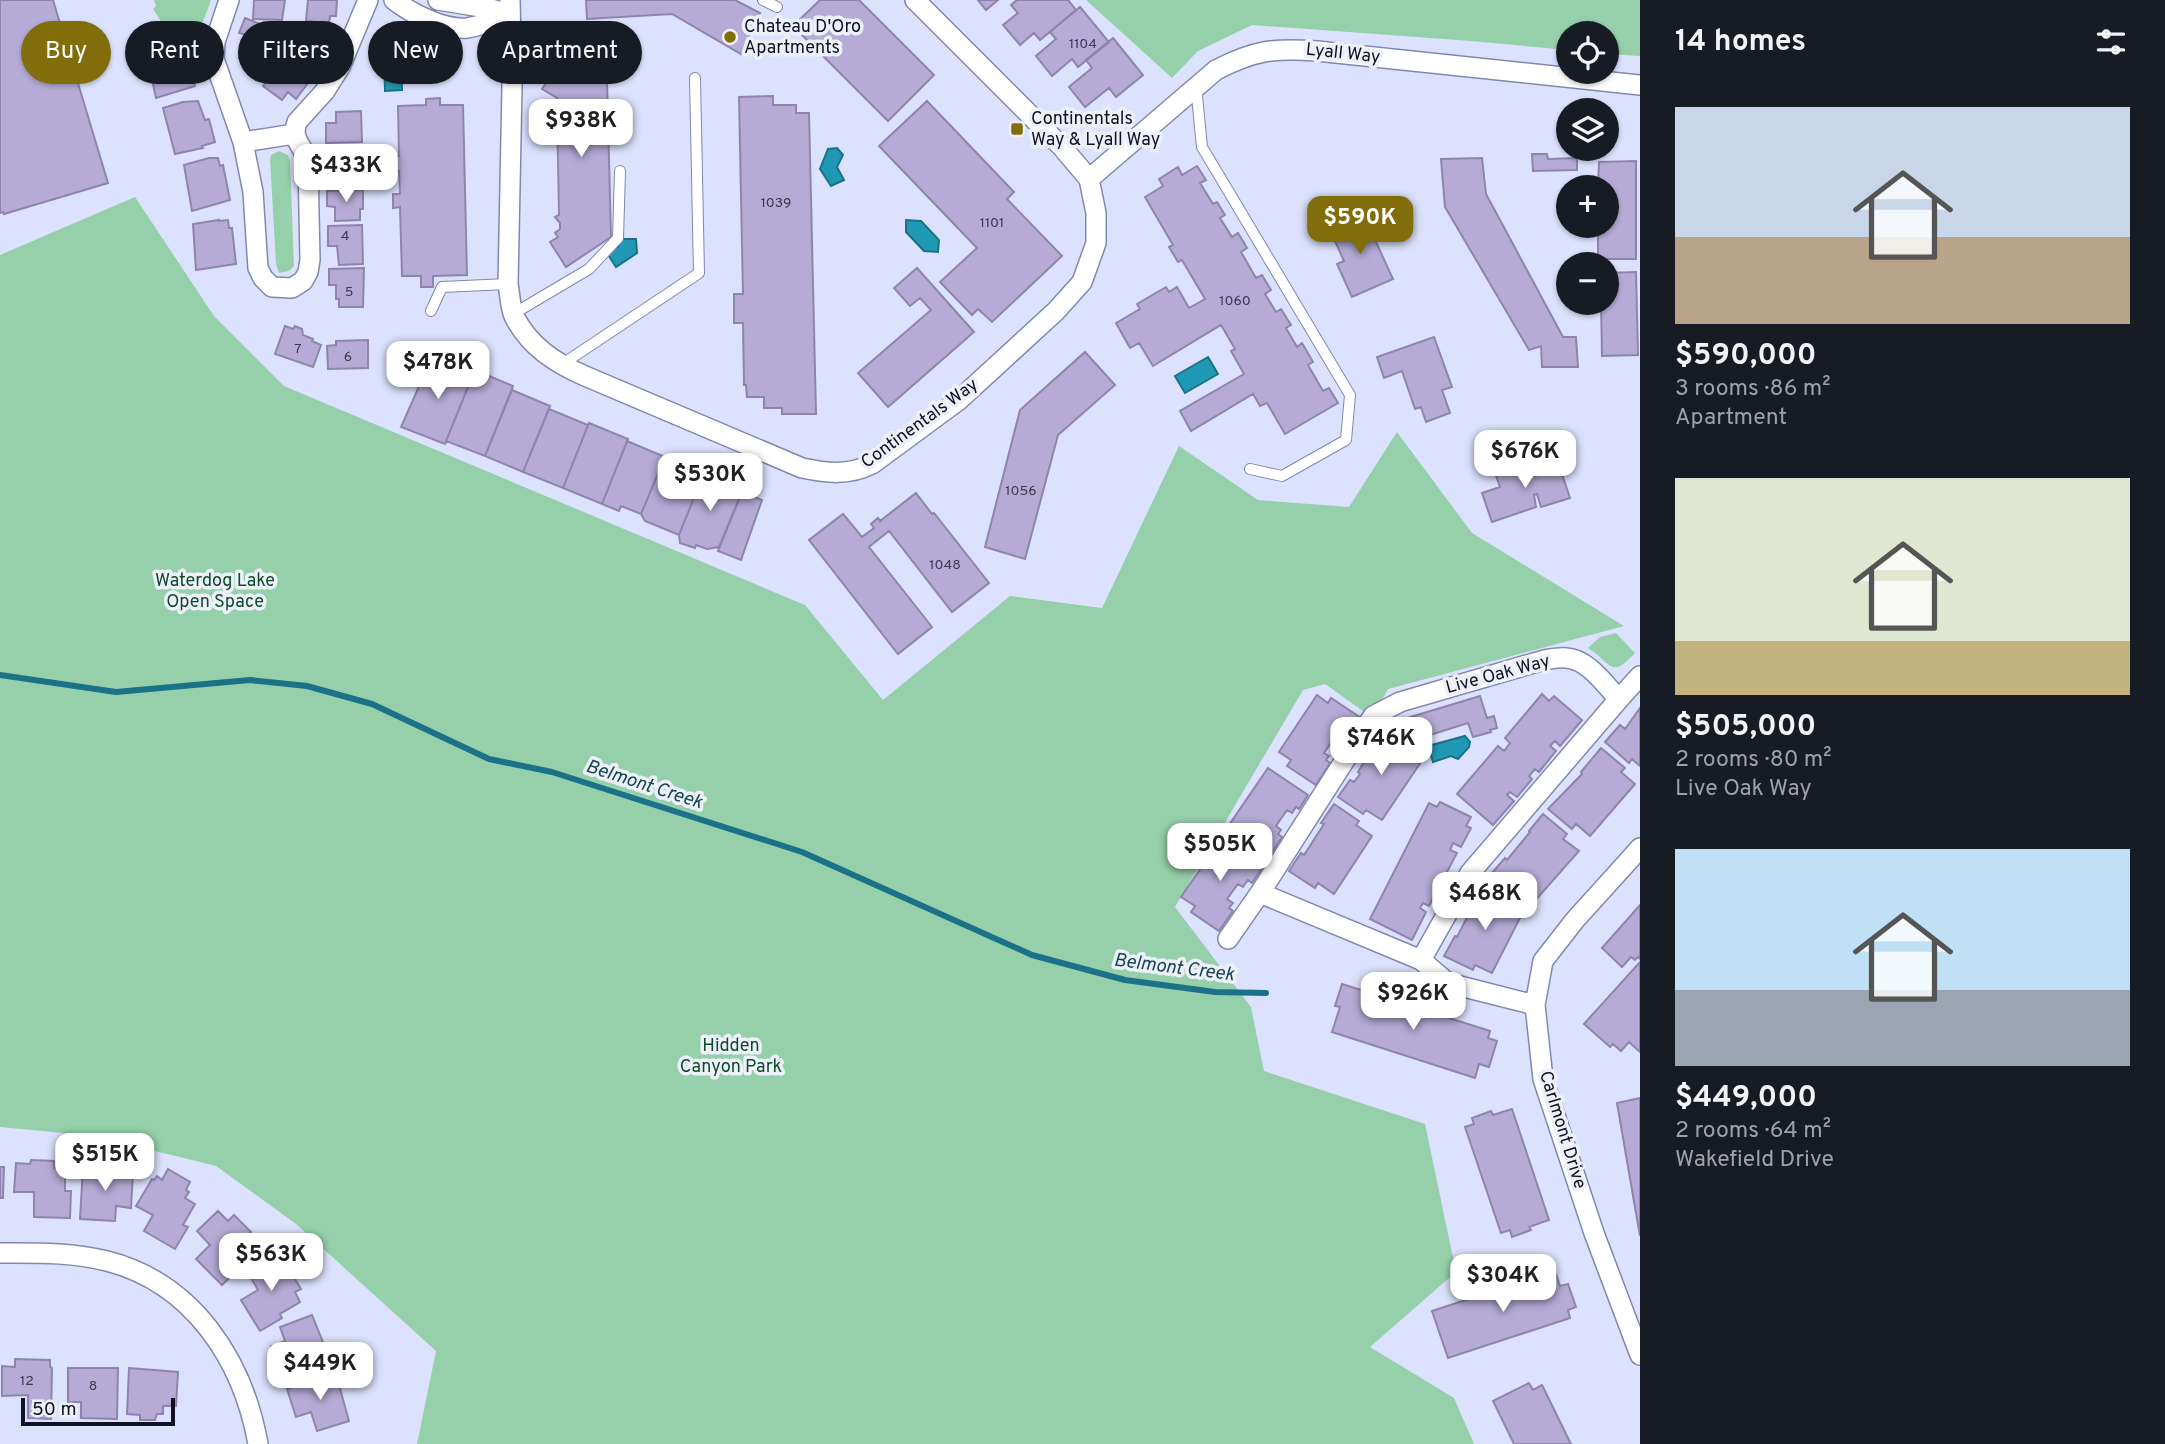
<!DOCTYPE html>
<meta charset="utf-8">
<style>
body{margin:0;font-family:Overpass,sans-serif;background:#20242c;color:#f1f3f6;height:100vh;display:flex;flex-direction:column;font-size:26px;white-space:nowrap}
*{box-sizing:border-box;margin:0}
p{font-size:23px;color:#9ea1a6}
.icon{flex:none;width:38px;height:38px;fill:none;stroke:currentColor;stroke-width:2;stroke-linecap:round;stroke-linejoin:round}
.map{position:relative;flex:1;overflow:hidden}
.sheet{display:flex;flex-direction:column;background:#171b24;width:525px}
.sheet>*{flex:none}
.top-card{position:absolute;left:21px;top:21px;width:665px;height:63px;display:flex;gap:14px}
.fabs{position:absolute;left:1556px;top:21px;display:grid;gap:14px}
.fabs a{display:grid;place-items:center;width:63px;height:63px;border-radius:50%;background:#171b24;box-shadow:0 2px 5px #0004;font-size:35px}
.scale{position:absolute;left:21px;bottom:18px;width:154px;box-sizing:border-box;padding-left:7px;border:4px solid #101221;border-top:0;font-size:19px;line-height:24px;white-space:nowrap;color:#101221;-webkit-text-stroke:5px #eef0f9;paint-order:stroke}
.price{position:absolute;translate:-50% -60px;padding:0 16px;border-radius:14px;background:#fff;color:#222;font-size:23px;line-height:46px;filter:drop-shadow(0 2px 4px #0008)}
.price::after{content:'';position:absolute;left:50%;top:42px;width:21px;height:16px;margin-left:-10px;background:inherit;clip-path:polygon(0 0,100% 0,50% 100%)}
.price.active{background:#816d09;color:#fff}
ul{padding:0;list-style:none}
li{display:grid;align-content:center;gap:14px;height:371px;padding:0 35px}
li span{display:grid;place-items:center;height:217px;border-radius:0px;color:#555}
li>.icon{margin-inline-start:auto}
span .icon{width:126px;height:126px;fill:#fffc;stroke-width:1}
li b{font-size:30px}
h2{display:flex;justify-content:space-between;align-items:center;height:84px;padding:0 35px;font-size:30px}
.pill{padding:0 24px;border-radius:32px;background:#171b24;box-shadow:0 2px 5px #0004;font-size:24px;line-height:63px}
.pill.active{background:#816d09;color:#fff}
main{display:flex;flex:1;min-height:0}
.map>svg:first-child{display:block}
.green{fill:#96d0ab}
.water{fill:#209ab4;stroke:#1b7188;stroke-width:2}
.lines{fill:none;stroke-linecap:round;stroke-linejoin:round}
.stream{stroke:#1b7188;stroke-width:6}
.building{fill:#b5abd6;stroke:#8e84ad;stroke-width:2}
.service-casing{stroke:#8088b0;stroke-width:12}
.minor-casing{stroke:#8088b0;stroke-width:22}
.service{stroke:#fff;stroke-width:10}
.minor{stroke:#fff;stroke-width:19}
.poi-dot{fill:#816d09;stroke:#eef0f9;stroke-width:2.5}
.labels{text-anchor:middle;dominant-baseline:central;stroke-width:7;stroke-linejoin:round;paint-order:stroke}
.number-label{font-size:14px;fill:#39384e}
.poi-label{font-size:18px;fill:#101221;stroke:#eef0f9;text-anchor:start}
.street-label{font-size:18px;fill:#101221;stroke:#eef0f9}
.park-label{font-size:18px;fill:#0d4c2c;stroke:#eef0f9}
.water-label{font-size:19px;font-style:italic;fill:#164652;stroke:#eef0f9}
</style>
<main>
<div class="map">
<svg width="1640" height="1444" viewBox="0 0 1640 1444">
<rect width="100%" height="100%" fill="#dce2fd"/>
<path class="green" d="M154 0H211L196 41 184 42 175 26H164L153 9 156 6Z
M1086 0H1640V56L1607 54 1606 33H1568V50L1471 41 1252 25 1198 51 1172 78Z
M279 151 288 155 290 161 294 266 289 271 279 273 276 264 270 159 271 155Z
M135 197 214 316 284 386 805 605 883 700 1010 596 1102 608 1179 446 1258 500 1349 507 1397 432 1472 533 1624 626 1388 689 1383 698 1363 711 1325 684 1303 690 1175 907 1251 1007 1264 1071 1425 1124 1456 1272 1370 1347 1454 1398 1474 1444H417L436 1351 296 1224 216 1166 94 1136 0 1127V255Z
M1616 633 1635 653C1610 680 1612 663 1588 648L1600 637Z"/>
<path class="water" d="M384 55H401L402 90 385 91Z
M837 148 843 155 837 167 844 180 831 186 820 169 828 149Z
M906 220 921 221 939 240 938 252 924 251 906 232Z
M619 239H636L637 253 616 267 607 253 619 246Z
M1208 357 1218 374 1185 393 1175 376Z
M1465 736 1470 742 1469 747 1458 759 1451 756 1433 762 1428 746Z"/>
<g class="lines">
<path class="stream" d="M0 675 116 692 250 680 307 686 372 704 489 759 552 772 802 852 1032 955 1125 980 1215 992 1266 993"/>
</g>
<path class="building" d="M0 0H53L108 183 4 214 3 212 0 213Z
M254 0H285L282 20 253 19Z
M308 0H337L336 16H330L329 23 306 21Z
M586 0H735L760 13 741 54 672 14 587 19Z
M820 0H859L934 75 888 121 793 26Z
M978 0H998L986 10Z
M1017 0H1068L1076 10 1040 40 1034 33 1020 45 1003 25 1018 13 1011 5Z
M1080 7 1109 42 1078 67 1072 59 1052 76 1036 56 1056 39 1050 32Z
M245 18 278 31 261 67 239 58 247 35 239 33Z
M301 24 333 38 327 53 320 50 314 63 310 61 307 69 287 60Z
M1113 38 1143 75 1116 97 1109 88 1085 107 1069 87 1092 68 1086 60Z
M172 44V46L181 44 183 52 187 51 195 86 156 98 146 52Z
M565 54 607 81 611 237 566 267 550 242 558 237 555 233 560 229V223L555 217 559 215 557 108 554 106 557 98 542 89Z
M281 62 308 83 296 99 288 92 282 100 263 86Z
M773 96V105H796V113H809L816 414H782V408H764V397H747L746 385H744L743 323H734V294H743L739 97Z
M440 98V105H463L467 275 433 276V287H421V276H402L400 207 393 208V194H400L399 171H392V156H399L398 106 426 105V99Z
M198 101 205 120 209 119 215 142 202 146 203 148 198 149 175 154 163 108 183 102Z
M927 101 1014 192 1007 199 1062 256 992 322 978 309 972 315 940 282 977 248 879 146Z
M361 111 362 142 326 143V123H336V112Z
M361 145 362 186 338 187 337 178H333V166L327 167V156H331V146Z
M1532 154H1547L1548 159 1577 158V170L1533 171Z
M209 158H218L220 166 223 165 230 200 192 211 184 165Z
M1482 158 1486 194 1563 337H1576L1578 367H1542L1541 346 1529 350 1445 207 1441 159Z
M1636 161V259H1598V226H1606V187H1598L1599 162Z
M1197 166 1206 180 1200 183 1213 204 1217 202 1225 215 1220 218 1232 237 1238 233 1247 248 1241 252 1256 278 1262 275 1271 290 1265 294 1276 312 1281 309 1291 325 1286 328 1297 347 1302 343 1313 362 1308 365 1323 391 1329 388 1338 403 1285 434 1267 403 1260 406 1253 394 1191 431 1180 411 1244 374 1231 351 1235 349 1221 325 1153 366 1139 343 1130 348 1116 323 1140 309 1137 304 1166 287 1169 292 1177 287 1189 308 1205 299 1182 260 1178 262 1169 247 1173 245 1145 197 1163 186 1159 179 1178 167 1182 175Z
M363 190V209H360V220L335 221V207L327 206V191Z
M1356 215 1359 221 1365 218 1393 279 1352 297 1337 264 1344 261 1329 228Z
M219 220V221L228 220 229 228H232L236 264 196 270 193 224Z
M362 225 363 264 339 265 337 246H328V226Z
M364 268 363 307H339V299H336V285H329V269Z
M917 268 974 332 888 407 858 373 931 310 920 298 910 306 894 288Z
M1636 272 1638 355 1602 356 1601 303H1606V273Z
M285 326 293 329 295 326 302 329 303 335 313 339 312 341 321 345 313 367 275 354Z
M1434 337 1452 387 1442 390 1450 413 1426 422 1421 407 1415 409 1402 371 1384 378 1377 357Z
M368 340V368L328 369 327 346 336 345V341Z
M1085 352 1115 385 1058 435 1025 559 985 547 1020 410Z
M432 357 473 374 445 444 401 427Z
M475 370 513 386 485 456 446 441Z
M512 390 550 406 523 472 485 456Z
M549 409 588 425 563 488 523 472Z
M589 423 628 439 602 504 563 488Z
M627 441 665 457 641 514 621 506 619 511 602 504Z
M665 457 704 473 679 535 645 521 641 514Z
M1528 462 1530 469 1558 462 1570 498 1541 507 1537 494 1534 495 1536 507 1492 522 1482 493 1500 487 1495 473Z
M704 473 743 489 719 547 707 549 696 545 695 548 680 543 679 535Z
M742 492 762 500 741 560 718 551Z
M916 493 932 514 934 513 989 583 952 612 889 531 869 547 932 627 898 654 809 540 843 514 862 537 874 528 871 524 878 518 881 522 880 521Z
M1542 694 1549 701 1554 696 1582 720 1560 746 1555 741 1550 746 1556 751 1539 772 1535 769 1529 776 1532 779 1517 797 1510 792 1507 795 1514 801 1493 825 1457 794 1498 746 1504 751 1510 743 1505 738Z
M1317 695 1328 703 1331 698 1361 718 1349 736 1344 733 1339 740 1335 737 1324 753 1329 756 1326 760 1330 763 1316 785 1287 766 1291 760 1279 752Z
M1480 696 1487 718 1494 716 1497 728 1490 730 1491 732 1473 737 1468 723 1411 741 1404 719Z
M1640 708V766L1632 759 1629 763 1605 742 1620 725 1625 729Z
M1383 730 1408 746 1405 751 1421 762 1382 820 1366 810 1363 814 1338 797 1350 780 1354 782 1360 774 1358 772Z
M1601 748 1625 768 1621 772 1635 784 1590 836 1576 824 1572 829 1548 809 1582 774 1581 772Z
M1268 768 1308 795 1299 809 1296 807 1292 813 1287 810 1276 826 1281 830 1278 834 1282 837 1268 858 1238 838 1242 834 1229 825Z
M1440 802 1471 817 1466 826 1471 828 1461 847 1453 843 1450 850 1457 853 1429 906 1423 903 1420 908 1426 912 1412 940 1370 919 1429 803 1437 807Z
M1334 804 1359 821 1356 825 1372 836 1334 894 1318 883 1315 888 1289 871 1301 853 1304 855 1324 824 1321 823Z
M1543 814 1567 834 1563 839 1579 851 1533 903 1518 891 1515 894 1491 874 1505 858 1507 860 1530 832 1529 831Z
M1219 842 1231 850 1235 845 1264 865 1252 883 1248 880 1243 887 1238 884 1227 899 1233 903 1229 908 1233 911 1219 931 1191 912 1195 906 1181 897Z
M1481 885 1509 899 1507 904 1523 912 1492 973 1475 965 1473 970 1444 956 1455 936 1457 937 1474 904 1472 903Z
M1640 905V959L1638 957 1635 960 1631 957 1622 967 1602 948Z
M1640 962V1052L1629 1042 1621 1051 1613 1044 1610 1047 1584 1024Z
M1342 984 1490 1031 1488 1038 1497 1041 1489 1067 1479 1064 1475 1078 1332 1032 1340 1007 1335 1006Z
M1640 1098V1236L1617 1103Z
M1512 1109 1549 1220 1529 1227 1531 1230 1512 1237 1510 1230 1501 1233 1465 1127 1474 1124 1472 1118 1491 1111 1493 1115Z
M31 1160 54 1161V1168H65V1191H71L70 1218 34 1217V1192H14L16 1163 30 1164Z
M0 1167H4L3 1198H0Z
M83 1167 133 1173 131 1208 116 1206 115 1221 80 1219Z
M168 1169 190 1182 186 1190 189 1192 185 1198 195 1204 183 1225 188 1227 175 1249 144 1231 153 1215 136 1206 152 1179 154 1180 157 1176 162 1180Z
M218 1211 228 1221 234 1215 251 1232 245 1238 253 1247 237 1263 241 1267 222 1285 196 1259 210 1245 197 1231Z
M274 1258 275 1260 278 1258 285 1269 288 1267 301 1289 295 1292 300 1302 280 1314 282 1318 260 1331 241 1300 258 1290 248 1273Z
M1555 1271 1560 1286 1568 1284 1576 1307 1568 1310 1570 1318 1448 1358 1432 1311Z
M312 1315 331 1362 284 1380 271 1346 285 1341 280 1327Z
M15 1359 50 1360V1367L52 1368 51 1419 28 1418V1395L2 1396V1366L15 1367Z
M68 1368H118L117 1419 81 1418V1402H68Z
M129 1368 178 1372 176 1406H163V1414H157L155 1420H140V1415L127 1414Z
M336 1374 349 1421 317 1431 311 1412 296 1417 287 1389Z
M1529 1383 1533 1390 1542 1385 1571 1444H1514L1493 1401Z"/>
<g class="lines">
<g class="service-casing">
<path id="service" d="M763 0 777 7
M1196 86 1202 147 1350 395 1346 440 1282 476 1250 469
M431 311 442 287 508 284
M513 314 589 269 618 238 620 171
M561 365 699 273 695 78"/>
</g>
<g class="minor-casing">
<path id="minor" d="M229 0 215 42 214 59 243 142 253 192 258 268 263 278 272 287 292 288 303 281 308 272 310 260 308 163C305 146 290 141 297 122L325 91 340 67 368 0
M394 0C412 14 444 30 467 28 482 26 497 19 510 14
M438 0 487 8 510 14
M510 0 512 87 508 284C510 294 510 307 514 316 529 346 555 363 585 376L802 468C827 473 848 476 872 464L959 400 1056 311 1082 282 1096 243V213L1089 179 1062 147 915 0
M243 142 294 134
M1089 179 1216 70C1255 50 1273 48 1317 51L1640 85
M1619 699 1640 676
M1640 848 1575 920 1543 961 1535 1005 1543 1079 1594 1233 1640 1355
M1260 893 1421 960
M1228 939 1260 893 1373 716 1400 702 1544 660C1551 659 1559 657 1566 658 1588 659 1605 685 1619 699L1470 873 1421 960 1448 983 1535 1005
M0 1253C36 1253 71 1252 107 1261 193 1283 243 1360 258 1444"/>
</g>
<use href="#service" class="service"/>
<use href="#minor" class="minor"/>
</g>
<g class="poi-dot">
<circle cx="730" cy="37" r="7"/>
<rect x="1010" y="122" width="14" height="14" rx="3.5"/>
</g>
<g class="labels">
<g class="number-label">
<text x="1083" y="44">1104</text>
<text x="776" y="203">1039</text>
<text x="992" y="223">1101</text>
<text x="345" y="236">4</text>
<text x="349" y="292">5</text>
<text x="1235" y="301">1060</text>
<text x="298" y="349">7</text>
<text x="348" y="357">6</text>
<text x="1021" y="491">1056</text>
<text x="945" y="565">1048</text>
<text x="27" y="1381">12</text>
<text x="93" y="1386">8</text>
</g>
<g class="poi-label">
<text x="744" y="27">Chateau D'Oro<tspan x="744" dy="21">Apartments</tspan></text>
<text x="1031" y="119">Continentals<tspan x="1031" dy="21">Way &amp; Lyall Way</tspan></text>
</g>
<g class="street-label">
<text transform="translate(1343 54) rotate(6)">Lyall Way</text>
<text transform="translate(920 424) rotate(-36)">Continentals Way</text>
<text transform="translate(1498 675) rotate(-15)">Live Oak Way</text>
<text transform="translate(1562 1130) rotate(73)">Carlmont Drive</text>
</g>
<g class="park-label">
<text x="215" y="581">Waterdog Lake<tspan x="215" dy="21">Open Space</tspan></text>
<text x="731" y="1046">Hidden<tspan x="731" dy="21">Canyon Park</tspan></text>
</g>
<g class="water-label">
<text transform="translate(644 785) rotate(18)">Belmont Creek</text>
<text transform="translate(1174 968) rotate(7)">Belmont Creek</text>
</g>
</g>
</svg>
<div class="fabs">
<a><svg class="icon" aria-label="locate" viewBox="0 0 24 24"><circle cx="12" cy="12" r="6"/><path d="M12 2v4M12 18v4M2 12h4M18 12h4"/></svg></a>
<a><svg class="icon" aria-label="layers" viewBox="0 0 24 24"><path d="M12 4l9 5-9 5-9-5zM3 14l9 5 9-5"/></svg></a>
<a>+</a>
<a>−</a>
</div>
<div class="scale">50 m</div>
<b class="price" style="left:581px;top:159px">$938K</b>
<b class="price" style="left:346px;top:204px">$433K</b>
<b class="price active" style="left:1360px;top:256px">$590K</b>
<b class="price" style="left:438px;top:401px">$478K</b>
<b class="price" style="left:1525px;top:490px">$676K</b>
<b class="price" style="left:710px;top:513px">$530K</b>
<b class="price" style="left:1381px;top:777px">$746K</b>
<b class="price" style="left:1220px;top:883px">$505K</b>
<b class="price" style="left:1485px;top:932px">$468K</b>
<b class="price" style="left:1413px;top:1032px">$926K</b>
<b class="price" style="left:105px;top:1193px">$515K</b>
<b class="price" style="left:271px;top:1293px">$563K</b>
<b class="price" style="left:1503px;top:1314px">$304K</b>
<b class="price" style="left:320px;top:1402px">$449K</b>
<div class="top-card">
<a class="pill active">Buy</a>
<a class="pill">Rent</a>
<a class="pill">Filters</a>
<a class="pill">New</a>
<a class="pill">Apartment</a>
</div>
</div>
<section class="sheet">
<h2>14 homes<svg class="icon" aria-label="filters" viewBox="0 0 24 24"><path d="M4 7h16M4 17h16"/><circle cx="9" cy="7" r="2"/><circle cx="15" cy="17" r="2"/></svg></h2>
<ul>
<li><span style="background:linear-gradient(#c9d6e8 60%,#b9a48a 0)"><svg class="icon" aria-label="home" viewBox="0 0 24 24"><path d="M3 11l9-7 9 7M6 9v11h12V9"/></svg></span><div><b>$590,000</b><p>3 rooms · 86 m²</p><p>Apartment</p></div></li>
<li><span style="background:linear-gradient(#dfe7d0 75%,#c2b280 0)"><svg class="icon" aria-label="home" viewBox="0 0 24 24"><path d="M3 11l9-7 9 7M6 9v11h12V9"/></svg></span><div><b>$505,000</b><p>2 rooms · 80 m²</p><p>Live Oak Way</p></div></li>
<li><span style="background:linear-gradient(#bfe0f5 65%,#9aa5b1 0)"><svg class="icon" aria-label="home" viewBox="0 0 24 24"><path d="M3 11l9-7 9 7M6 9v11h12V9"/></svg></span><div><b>$449,000</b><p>2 rooms · 64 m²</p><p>Wakefield Drive</p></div></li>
</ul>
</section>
</main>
